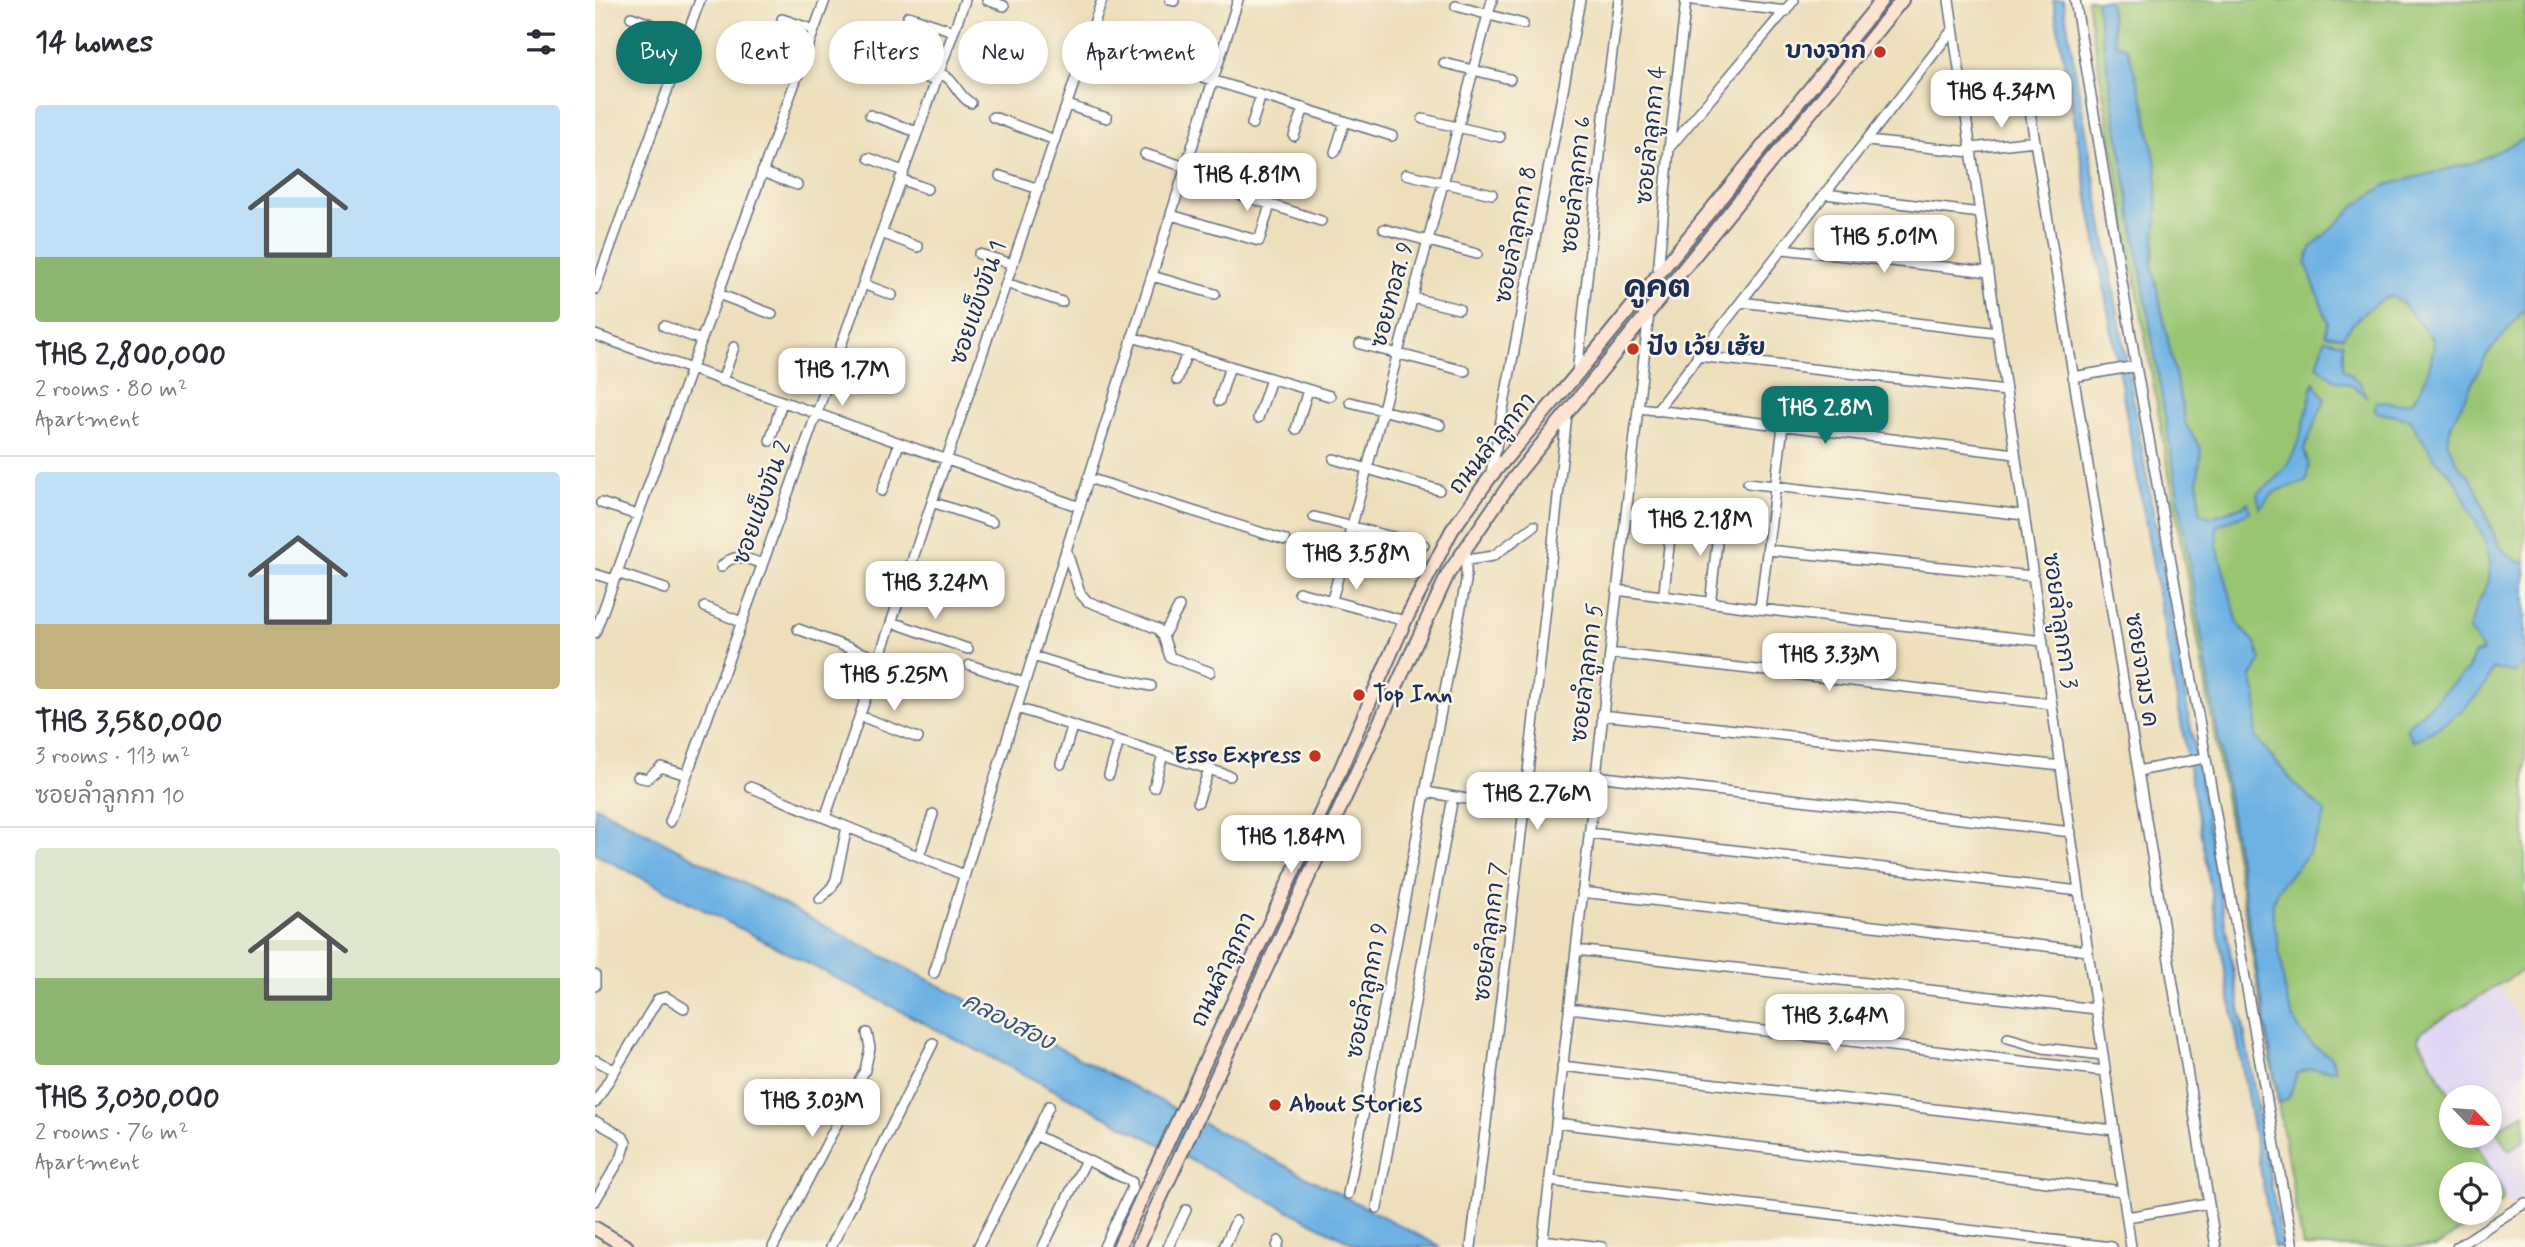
<!DOCTYPE html>
<meta charset="utf-8">
<style>
body{margin:0;font-family:Mynerve,"Playpen Sans Thai",sans-serif;background:#f2f2f3;color:#2b2b33;height:100vh;display:flex;flex-direction:column;font-size:26px;white-space:nowrap}
*{box-sizing:border-box;margin:0}
p{font-size:23px;color:#7c7c81}
.icon{flex:none;width:38px;height:38px;fill:none;stroke:currentColor;stroke-width:2;stroke-linecap:round;stroke-linejoin:round}
.map{position:relative;flex:1;overflow:hidden}
.drawer{display:flex;flex-direction:column;background:#fff;width:595px}
.drawer>*{flex:none}
.guide{position:absolute;left:21px;top:21px;width:665px;height:63px;display:flex;gap:14px}
.needle{width:46px;rotate:115deg}
.tools{position:absolute;left:1844px;top:1085px;display:grid;gap:14px}
.tools a{display:grid;place-items:center;width:63px;height:63px;border-radius:50%;background:#fff;box-shadow:0 4px 10px #0003;font-size:35px}
.price{position:absolute;translate:-50% -60px;padding:0 16px;border-radius:14px;background:#fff;color:#222;font-size:23px;line-height:46px;filter:drop-shadow(0 2px 4px #0008)}
.price::after{content:'';position:absolute;left:50%;top:42px;width:21px;height:16px;margin-left:-10px;background:inherit;clip-path:polygon(0 0,100% 0,50% 100%)}
.price.on{background:#0f766e;color:#fff}
ul{padding:0;list-style:none}
li{display:grid;align-content:center;gap:14px;height:371px;padding:0 35px}
li+li{border-top:2px solid #e1e1e2}
li span{display:grid;place-items:center;height:217px;border-radius:7px;color:#555}
li>.icon{margin-inline-start:auto}
span .icon{width:126px;height:126px;fill:#fffc;stroke-width:1}
li b{font-size:30px}
h2{display:flex;justify-content:space-between;align-items:center;height:84px;padding:0 35px;font-size:30px}
.tag{padding:0 24px;border-radius:32px;background:#fff;box-shadow:0 4px 10px #0003;font-size:24px;line-height:63px}
.tag.on{background:#0f766e;color:#fff}
main{display:flex;flex:1;min-height:0}
.map>svg:first-child{display:block}
.built{fill:#dfd5f5}
.green{fill:#99c572;stroke:#5a7a68;stroke-width:2}
.water{fill:#6eb2e4;stroke:#4470a1;stroke-width:2}
.lines{fill:none;stroke-linecap:round;stroke-linejoin:round}
.minor-casing{stroke:#646d7f;stroke-width:12}
.secondary-casing{stroke:#646d7f;stroke-width:16}
.minor{stroke:#fff;stroke-width:9}
.secondary{stroke:#fde4d1;stroke-width:12}
.poi-dot{fill:#c8321e;stroke:#fcf5e5;stroke-width:2.5}
.labels{text-anchor:middle;dominant-baseline:central;stroke-width:5;stroke-linejoin:round;paint-order:stroke}
.poi-label{font-size:23px;font-weight:bold;fill:#1b2f5e;stroke:#fcf5e5;text-anchor:start}
.street-label{font-size:23px;fill:#1b2f5e;stroke:#fcf5e5}
.water-label{font-size:24px;font-style:italic;fill:#345686;stroke:#fcf5e5}
.district-label{font-size:30px;font-weight:bold;fill:#1b2f5e;stroke:#fcf5e5}
</style>
<main>
<section class="drawer">
<h2>14 homes<svg class="icon" aria-label="filters" viewBox="0 0 24 24"><path d="M4 7h16M4 17h16"/><circle cx="9" cy="7" r="2"/><circle cx="15" cy="17" r="2"/></svg></h2>
<ul>
<li><span style="background:linear-gradient(#bfe0f5 70%,#8fb573 0)"><svg class="icon" aria-label="home" viewBox="0 0 24 24"><path d="M3 11l9-7 9 7M6 9v11h12V9"/></svg></span><div><b>THB 2,800,000</b><p>2 rooms · 80 m²</p><p>Apartment</p></div></li>
<li><span style="background:linear-gradient(#bfe0f5 70%,#c2b280 0)"><svg class="icon" aria-label="home" viewBox="0 0 24 24"><path d="M3 11l9-7 9 7M6 9v11h12V9"/></svg></span><div><b>THB 3,580,000</b><p>3 rooms · 113 m²</p><p>ซอยลำลูกกา 10</p></div></li>
<li><span style="background:linear-gradient(#dfe7d0 60%,#8fb573 0)"><svg class="icon" aria-label="home" viewBox="0 0 24 24"><path d="M3 11l9-7 9 7M6 9v11h12V9"/></svg></span><div><b>THB 3,030,000</b><p>2 rooms · 76 m²</p><p>Apartment</p></div></li>
</ul>
</section>
<div class="map">
<svg width="1930" height="1247" viewBox="0 0 1930 1247">
<rect width="100%" height="100%" fill="#fcf5e5"/>
<filter id="ink" filterUnits="userSpaceOnUse"><feTurbulence type="fractalNoise" baseFrequency=".0143" numOctaves="2"/><feDisplacementMap in="SourceGraphic" scale="14" xChannelSelector="R" yChannelSelector="G"/><feConvolveMatrix kernelMatrix="1 2 1 2 8 2 1 2 1" color-interpolation-filters="sRGB"/></filter>
<filter id="wash" filterUnits="userSpaceOnUse"><feTurbulence type="fractalNoise" baseFrequency=".00686" numOctaves="4" result="noise"/><feDisplacementMap in="SourceGraphic" scale="28" xChannelSelector="R" yChannelSelector="G"/><feGaussianBlur stdDeviation="1.57" result="paint"/><feColorMatrix in="noise" values="0 0 0 0 0 0 0 0 0 0 0 0 0 0 0 0 0 1.4 0 .05"/><feComposite in="paint" operator="in"/></filter>
<g filter="url(#wash)">
<rect width="100%" height="100%" fill="#eddfbc"/>
<path class="built" d="M1904 984 1930 1031V1196L1915 1206 1877 1136H1895V1097L1857 1099 1823 1038 1827 1031Z"/>
<path class="green" d="M1492 0H1930V969L1827 1031 1823 1038 1857 1099V1136H1877L1909 1194 1907 1202 1895 1209V1174H1857V1213H1891L1841 1247H1708Z
M1930 1113V1140L1914 1150 1901 1129Z"/>
<path class="water" d="M1458 0H1468L1687 1247H1679Z
M1501 0H1514L1520 43 1532 48 1549 103 1562 170V217L1557 265 1591 425 1606 448 1603 479 1605 513 1617 517 1648 506 1653 502 1655 512 1622 526V546L1643 624 1661 644 1666 660 1656 677 1662 699 1660 737 1700 784 1731 812C1726 827 1720 842 1711 856 1701 872 1681 883 1678 903 1676 914 1681 930 1683 941 1689 983 1690 1037 1736 1056L1741 1070 1715 1069 1702 1073 1694 1098 1684 1103Z
M1930 138V309L1891 356 1857 423 1852 442C1856 450 1860 459 1865 467 1868 471 1873 474 1876 479 1893 504 1894 556 1930 563V664L1919 672 1898 669C1885 703 1848 726 1818 742L1811 728 1873 669 1879 655 1888 651 1874 630 1881 607 1894 581 1895 561 1889 539 1861 481 1840 459 1814 419 1780 412 1781 401 1802 404 1817 402C1831 382 1837 364 1839 341L1807 303 1797 296C1776 303 1760 319 1748 337L1730 334 1733 322 1711 263 1716 248 1761 205 1791 185 1881 162Z
M1730 339 1748 343V368L1766 384 1771 396 1757 385 1740 380 1722 366Z
M1719 382 1730 399 1709 450 1714 465 1711 482 1681 491 1665 508 1662 493C1704 469 1708 425 1719 382Z
M0 806 846 1247H765L0 854Z"/>
</g>
<g filter="url(#ink)">
<g class="lines">
<g class="minor-casing">
<path id="minor" d="M392 0 409 6
M575 0 579 1
M1098 0 1191 11
M1354 0 1536 1247
M1480 0 1541 366 1698 1247
M861 6 928 24
M313 16 358 31
M36 17 91 37
M187 19 219 30
M849 63 915 79
M565 64 797 136
M299 66 341 81
M344 73C361 79 361 95 376 103
M1433 99 1621 1247
M472 105 512 118
M275 115 322 132
M398 117 460 140
M828 119 905 137
M657 124 666 95
M699 136 709 108
M1273 141 1376 152
M1074 148 1199 0
M1376 148 1440 141
M740 152 750 121
M550 154 591 167
M274 158 308 171
M167 172 202 185
M811 174 897 194
M405 176 444 189
M588 176 726 221
M305 179 332 189
M1230 194 1385 213
M576 215 664 241 675 205
M789 229 882 254
M286 233 323 247
M1188 249 1394 272
M384 254 418 264
M1063 273 1074 149 1091 0
M557 276 620 294
M411 283 467 302
M268 284 297 295
M0 289 105 0
M123 294 177 314
M818 298 864 309
M1146 302 1403 333
M69 326 106 340
M0 335 485 507
M537 337 735 396
M765 344 870 371
M1102 356 1411 391
M240 361 276 375
M982 374 1011 98 1024 0
M1478 377 1541 366
M582 380 592 353
M127 381 139 347
M624 401 635 366
M755 402 845 425
M1044 408 1420 454
M1061 411 1358 29
M663 418 676 379
M701 429 713 390
M175 441 187 402
M739 459 844 490
M896 473 985 0
M493 478 690 540
M1153 483 1429 515
M287 491 304 444
M337 502 397 522
M6 503 42 515
M1032 514 1143 526
M719 517 829 545
M471 549 485 593 492 601 563 629 568 636 575 657 615 672
M1172 550 1438 576
M873 560 898 556 939 526
M126 567C139 552 151 558 167 564
M22 573 70 589
M0 574 19 580
M1022 590 1165 609 1448 641
M704 592 810 621
M1069 592 1077 519
M1116 596 1124 524
M737 600 897 0
M110 607 146 622
M1165 609 1188 426
M297 622 373 649
M203 629 284 659
M0 633 230 0
M568 636 584 607
M1015 653 1457 704
M438 656 493 673 556 686
M375 665 429 683
M422 708 635 776
M1007 715 1466 766
M265 716 323 738
M466 764 477 727
M1543 771 1610 758
M514 775 524 741
M1001 776 1476 832
M43 777 52 779 66 767 92 775
M155 787 369 875
M559 787 568 755
M831 792 929 809
M603 802 614 769
M230 818 507 0
M75 822 370 0
M994 833 1484 891
M324 856 338 814
M987 892 1493 951
M225 899 237 887 241 879 252 827
M981 950 1501 1009
M339 973 643 0
M0 975V986
M974 1008 1510 1071
M1413 1038 1448 1048 1508 1055
M0 1060 19 1070
M967 1066 1519 1130
M0 1103 63 999 71 997 89 1008
M0 1121 28 1137 31 1143 27 1156 0 1201
M961 1123 1528 1191
M440 1135 454 1106
M955 1181 1517 1247
M753 1194 871 581V547
M782 1208 858 797
M1532 1217 1613 1203
M947 1240 1007 1247
M178 1247 270 1070 275 1048 272 1033
M236 1247 338 1043
M383 1247 440 1135 537 1182V1188L509 1247
M448 1247 491 1160
M573 1247 591 1210
M629 1247 641 1221
M682 1247 684 1241
M876 1247 929 809 972 414
M947 1247 1054 313
M1862 1247 1930 1203"/>
</g>
<g class="secondary-casing">
<path id="secondary" d="M0 1228 32 1247
M524 1247 739 784 810 621 857 530 896 476 982 374 1287 0
M543 1247 853 574 919 478 1307 0"/>
</g>
<use href="#minor" class="minor"/>
<use href="#secondary" class="secondary"/>
</g>
</g>
<g class="poi-dot">
<circle cx="1285" cy="52" r="7"/>
<circle cx="1038" cy="349" r="7"/>
<circle cx="764" cy="695" r="7"/>
<circle cx="720" cy="756" r="7"/>
<circle cx="680" cy="1105" r="7"/>
</g>
<g class="labels">
<g class="poi-label">
<text x="1271" y="52" text-anchor="end">บางจาก</text>
<text x="1052" y="349">ปัง เว้ย เฮ้ย</text>
<text x="778" y="695">Top Inn</text>
<text x="706" y="756" text-anchor="end">Esso Express</text>
<text x="694" y="1105">About Stories</text>
</g>
<g class="street-label">
<text transform="translate(1057 135) rotate(-84)">ซอยลำลูกกา 4</text>
<text transform="translate(982 185) rotate(-84)">ซอยลำลูกกา 6</text>
<text transform="translate(922 235) rotate(-79)">ซอยลำลูกกา 8</text>
<text transform="translate(798 295) rotate(-75)">ซอยทอส. 9</text>
<text transform="translate(384 303) rotate(-71)">ซอยแข็งขัน 1</text>
<text transform="translate(898 444) rotate(-51)">ถนนลำลูกกา</text>
<text transform="translate(168 503) rotate(-70)">ซอยแข็งขัน 2</text>
<text transform="translate(1464 621) rotate(82)">ซอยลำลูกกา 3</text>
<text transform="translate(1546 670) rotate(81)">ซอยจามร ค</text>
<text transform="translate(993 673) rotate(-83)">ซอยลำลูกกา 5</text>
<text transform="translate(896 932) rotate(-83)">ซอยลำลูกกา 7</text>
<text transform="translate(629 970) rotate(-65)">ถนนลำลูกกา</text>
<text transform="translate(773 991) rotate(-79)">ซอยลำลูกกา 9</text>
</g>
<g class="water-label">
<text transform="translate(413 1022) rotate(27)">คลองสอง</text>
</g>
<g class="district-label">
<text x="1062" y="288">คูคต</text>
</g>
</g>
</svg>
<div class="tools">
<a><svg class="needle" viewBox="-14 -14 28 28"><path d="M0-13l5 13h-10z" fill="#e53935"/><path d="M0 13l5-13h-10z" fill="#7c7c81"/></svg></a>
<a><svg class="icon" aria-label="locate" viewBox="0 0 24 24"><circle cx="12" cy="12" r="6"/><path d="M12 2v4M12 18v4M2 12h4M18 12h4"/></svg></a>
</div>
<b class="price" style="left:1406px;top:130px">THB 4.34M</b>
<b class="price" style="left:652px;top:213px">THB 4.81M</b>
<b class="price" style="left:1289px;top:275px">THB 5.01M</b>
<b class="price" style="left:247px;top:408px">THB 1.7M</b>
<b class="price on" style="left:1230px;top:446px">THB 2.8M</b>
<b class="price" style="left:1105px;top:558px">THB 2.18M</b>
<b class="price" style="left:761px;top:592px">THB 3.58M</b>
<b class="price" style="left:340px;top:621px">THB 3.24M</b>
<b class="price" style="left:1234px;top:693px">THB 3.33M</b>
<b class="price" style="left:299px;top:713px">THB 5.25M</b>
<b class="price" style="left:942px;top:832px">THB 2.76M</b>
<b class="price" style="left:696px;top:875px">THB 1.84M</b>
<b class="price" style="left:1240px;top:1054px">THB 3.64M</b>
<b class="price" style="left:217px;top:1139px">THB 3.03M</b>
<div class="guide">
<a class="tag on">Buy</a>
<a class="tag">Rent</a>
<a class="tag">Filters</a>
<a class="tag">New</a>
<a class="tag">Apartment</a>
</div>
</div>
</main>
